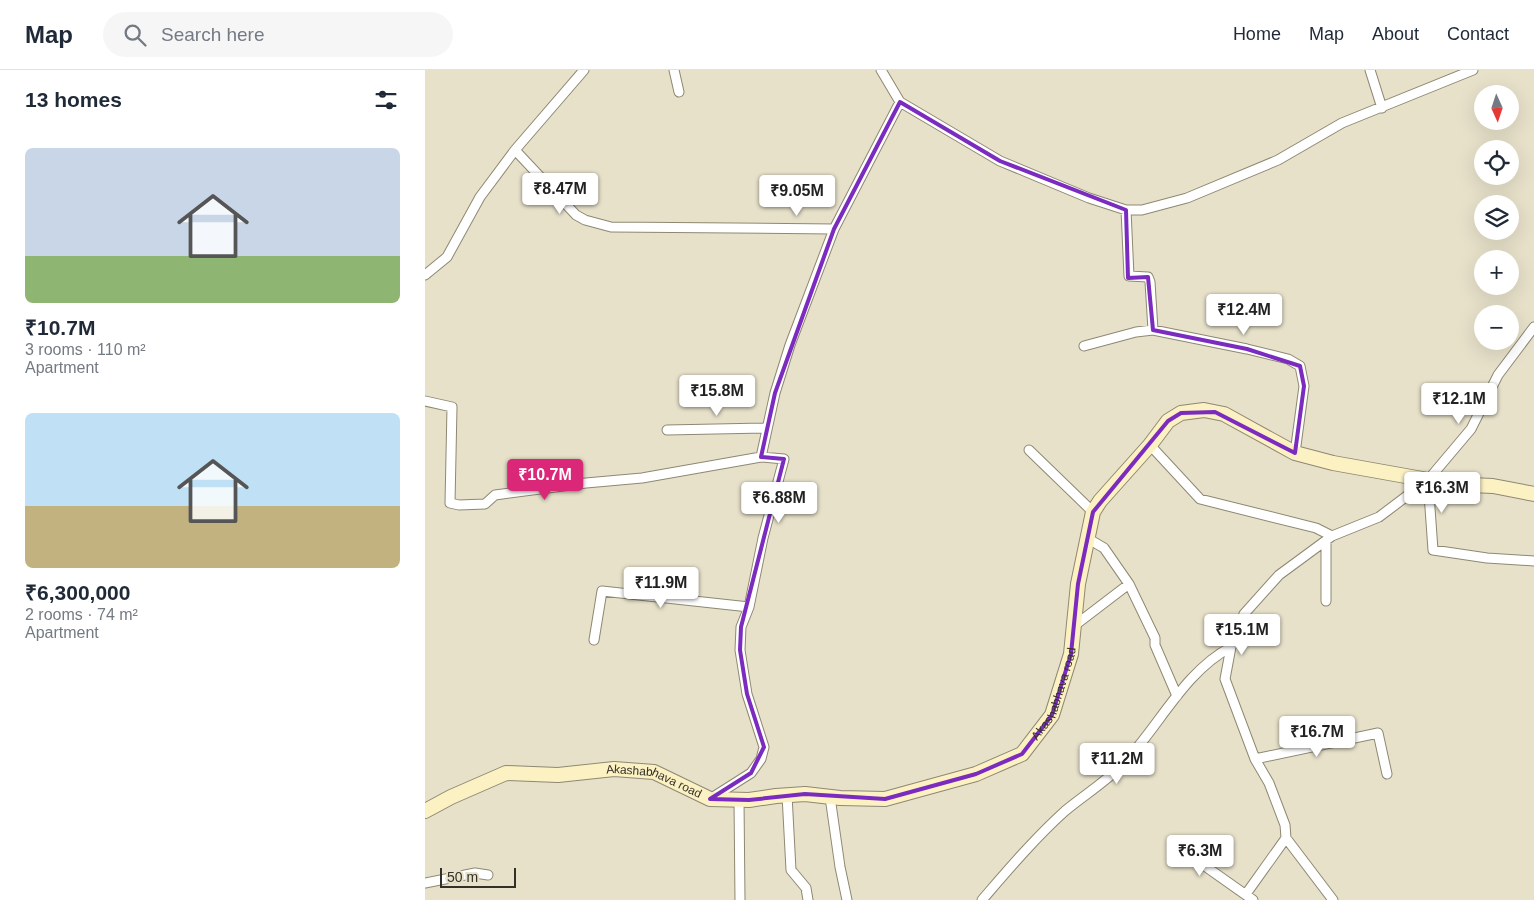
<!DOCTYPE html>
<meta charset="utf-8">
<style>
body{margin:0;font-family:Helvetica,sans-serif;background:#f6f6f7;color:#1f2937;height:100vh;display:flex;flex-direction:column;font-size:19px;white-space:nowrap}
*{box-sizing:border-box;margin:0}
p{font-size:16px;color:#747a83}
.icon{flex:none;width:28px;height:28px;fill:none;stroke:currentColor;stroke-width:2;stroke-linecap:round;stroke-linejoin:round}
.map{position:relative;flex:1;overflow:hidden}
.panel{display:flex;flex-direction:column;background:#fff;width:425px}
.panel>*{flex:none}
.needle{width:32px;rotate:177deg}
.controls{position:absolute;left:1049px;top:15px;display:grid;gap:10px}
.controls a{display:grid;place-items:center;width:45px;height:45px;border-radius:50%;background:#fff;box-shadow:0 5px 20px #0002;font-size:25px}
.scale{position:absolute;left:15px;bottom:12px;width:76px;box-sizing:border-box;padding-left:5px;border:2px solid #333027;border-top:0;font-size:14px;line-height:18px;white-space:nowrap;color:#333027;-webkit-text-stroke:4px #e7e1ca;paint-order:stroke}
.price{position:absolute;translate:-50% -42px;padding:0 11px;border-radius:5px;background:#fff;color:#222;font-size:16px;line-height:32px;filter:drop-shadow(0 1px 2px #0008)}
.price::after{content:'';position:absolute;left:50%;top:30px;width:15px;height:11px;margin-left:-8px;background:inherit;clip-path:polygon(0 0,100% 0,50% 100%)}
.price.current{background:#db2777;color:#fff}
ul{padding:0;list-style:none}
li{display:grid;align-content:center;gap:10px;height:265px;padding:0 25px}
li span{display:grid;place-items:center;height:155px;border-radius:8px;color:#555}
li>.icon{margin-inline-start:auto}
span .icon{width:90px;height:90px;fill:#fffc;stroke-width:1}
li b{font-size:21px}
h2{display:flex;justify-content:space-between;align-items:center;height:60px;padding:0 25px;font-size:21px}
header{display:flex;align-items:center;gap:30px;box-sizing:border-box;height:70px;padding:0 25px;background:#fff;border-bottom:1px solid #e0e1e3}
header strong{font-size:24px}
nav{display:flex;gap:28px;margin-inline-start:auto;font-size:18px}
.search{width:350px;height:45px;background:#f6f6f7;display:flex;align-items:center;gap:12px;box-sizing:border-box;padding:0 18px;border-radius:28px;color:#747a83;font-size:19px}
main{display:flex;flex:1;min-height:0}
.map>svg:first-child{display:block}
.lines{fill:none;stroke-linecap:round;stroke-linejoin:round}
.street-casing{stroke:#8e8873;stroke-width:11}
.secondary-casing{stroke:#8e8873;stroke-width:16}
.street{stroke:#fff;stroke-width:9}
.secondary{stroke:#fcf1c2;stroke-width:14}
.marked{fill:none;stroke:#7b2cbf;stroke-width:4;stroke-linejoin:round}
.labels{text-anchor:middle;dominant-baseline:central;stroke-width:5;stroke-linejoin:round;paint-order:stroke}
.street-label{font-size:12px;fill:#333027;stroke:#e7e1ca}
</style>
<header>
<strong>Map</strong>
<div class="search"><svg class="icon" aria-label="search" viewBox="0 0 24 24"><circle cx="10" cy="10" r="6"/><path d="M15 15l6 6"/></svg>Search here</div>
<nav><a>Home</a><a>Map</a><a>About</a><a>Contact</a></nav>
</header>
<main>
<section class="panel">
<h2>13 homes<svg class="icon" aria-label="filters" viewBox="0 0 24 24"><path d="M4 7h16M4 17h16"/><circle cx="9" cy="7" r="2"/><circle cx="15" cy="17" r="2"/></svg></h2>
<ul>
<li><span style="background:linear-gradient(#c9d6e8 70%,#8fb573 0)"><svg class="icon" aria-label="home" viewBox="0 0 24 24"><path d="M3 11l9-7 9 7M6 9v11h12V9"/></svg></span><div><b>₹10.7M</b><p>3 rooms · 110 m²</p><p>Apartment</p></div></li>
<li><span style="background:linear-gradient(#bfe0f5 60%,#c2b280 0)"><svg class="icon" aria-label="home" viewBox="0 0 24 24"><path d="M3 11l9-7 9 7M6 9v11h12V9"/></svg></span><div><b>₹6,300,000</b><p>2 rooms · 74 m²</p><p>Apartment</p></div></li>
</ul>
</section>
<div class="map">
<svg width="1109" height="830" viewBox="0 0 1109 830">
<rect width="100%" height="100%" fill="#e7e1ca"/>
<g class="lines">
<g class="street-casing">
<path id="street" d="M249 0 254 22
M456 0 475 32 575 91 664 128 701 140H717L762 128 853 90 917 53 1048 0
M945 0 957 38
M90 80 151 145 160 150 186 157 409 159 475 32
M701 140 704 206 723 207 725 212 728 260
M0 205 22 187 55 127 90 80 159 0
M659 276 711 262 728 260 822 279 863 289 875 296 879 316 870 383
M0 331 27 337 25 433 34 435 60 434 70 425 161 413 217 408 336 387
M242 360 342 358
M725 375 775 429 891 458 907 466
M604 380 668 442
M1003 410 1008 480 1062 488 1109 491
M662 468 679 478 704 514 730 568V575L752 626
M901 472V531
M649 556 704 514
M169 570 177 521 324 537
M830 689 953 663 962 704
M362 725 366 800 381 818 383 830
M405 727 415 797 422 830
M285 729 326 703 336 689 339 677 322 624 315 580 316 557 324 537 338 468 359 389 336 387 350 323 365 275 409 159
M314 730 315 830
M770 789 828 830
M0 813 50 803 63 805
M821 824 861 768
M557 830C583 800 610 768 640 741 659 725 681 712 699 693 735 655 759 602 806 577
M908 830 861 768 860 755 844 713 830 689 800 609 806 577 819 544 854 505 907 466 954 447 1003 410 1046 359 1073 305 1109 257"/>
</g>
<g class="secondary-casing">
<g id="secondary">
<path id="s1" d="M0 741 26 727 81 703 133 705 189 699 229 702 285 729 324 730 351 726 380 724 415 728 460 729 551 704 597 684 627 645 646 584 653 514 668 442 675 431 725 375 743 351 756 343 779 340 799 344 870 383 908 393 1003 410 1024 414 1068 416 1109 424"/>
</g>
</g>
<use href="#street" class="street"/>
<use href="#secondary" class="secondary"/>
</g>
<path class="marked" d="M475 32 575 91 701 140 703 208 723 207 728 260 822 279 875 296 879 316 870 383 790 342 756 343 743 351 668 442 653 514 646 584 627 645 597 684 551 704 460 729 380 724 324 730 285 729 326 703 339 677 322 624 315 580 316 557 359 389 336 387 350 323 409 159Z"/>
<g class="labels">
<g class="street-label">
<text stroke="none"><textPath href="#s1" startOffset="690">Akashabhava road</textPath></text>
<text stroke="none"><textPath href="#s1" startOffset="240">Akashabhava road</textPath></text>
</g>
</g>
</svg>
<div class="controls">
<a><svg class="needle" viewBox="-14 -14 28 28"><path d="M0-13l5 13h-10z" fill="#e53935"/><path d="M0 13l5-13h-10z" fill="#747a83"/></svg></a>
<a><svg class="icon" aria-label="locate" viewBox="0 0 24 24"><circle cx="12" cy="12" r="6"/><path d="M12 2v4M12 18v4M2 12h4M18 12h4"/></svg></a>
<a><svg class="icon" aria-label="layers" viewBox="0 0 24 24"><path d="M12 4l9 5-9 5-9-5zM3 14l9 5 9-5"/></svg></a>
<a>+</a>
<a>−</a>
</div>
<div class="scale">50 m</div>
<b class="price" style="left:135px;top:145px">₹8.47M</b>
<b class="price" style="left:372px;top:147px">₹9.05M</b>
<b class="price" style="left:819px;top:266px">₹12.4M</b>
<b class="price" style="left:292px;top:347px">₹15.8M</b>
<b class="price" style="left:1034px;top:355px">₹12.1M</b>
<b class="price current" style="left:120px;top:431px">₹10.7M</b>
<b class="price" style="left:1017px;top:444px">₹16.3M</b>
<b class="price" style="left:354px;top:454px">₹6.88M</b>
<b class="price" style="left:236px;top:539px">₹11.9M</b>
<b class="price" style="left:817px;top:586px">₹15.1M</b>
<b class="price" style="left:892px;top:688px">₹16.7M</b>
<b class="price" style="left:692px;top:715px">₹11.2M</b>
<b class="price" style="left:775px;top:807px">₹6.3M</b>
</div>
</main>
